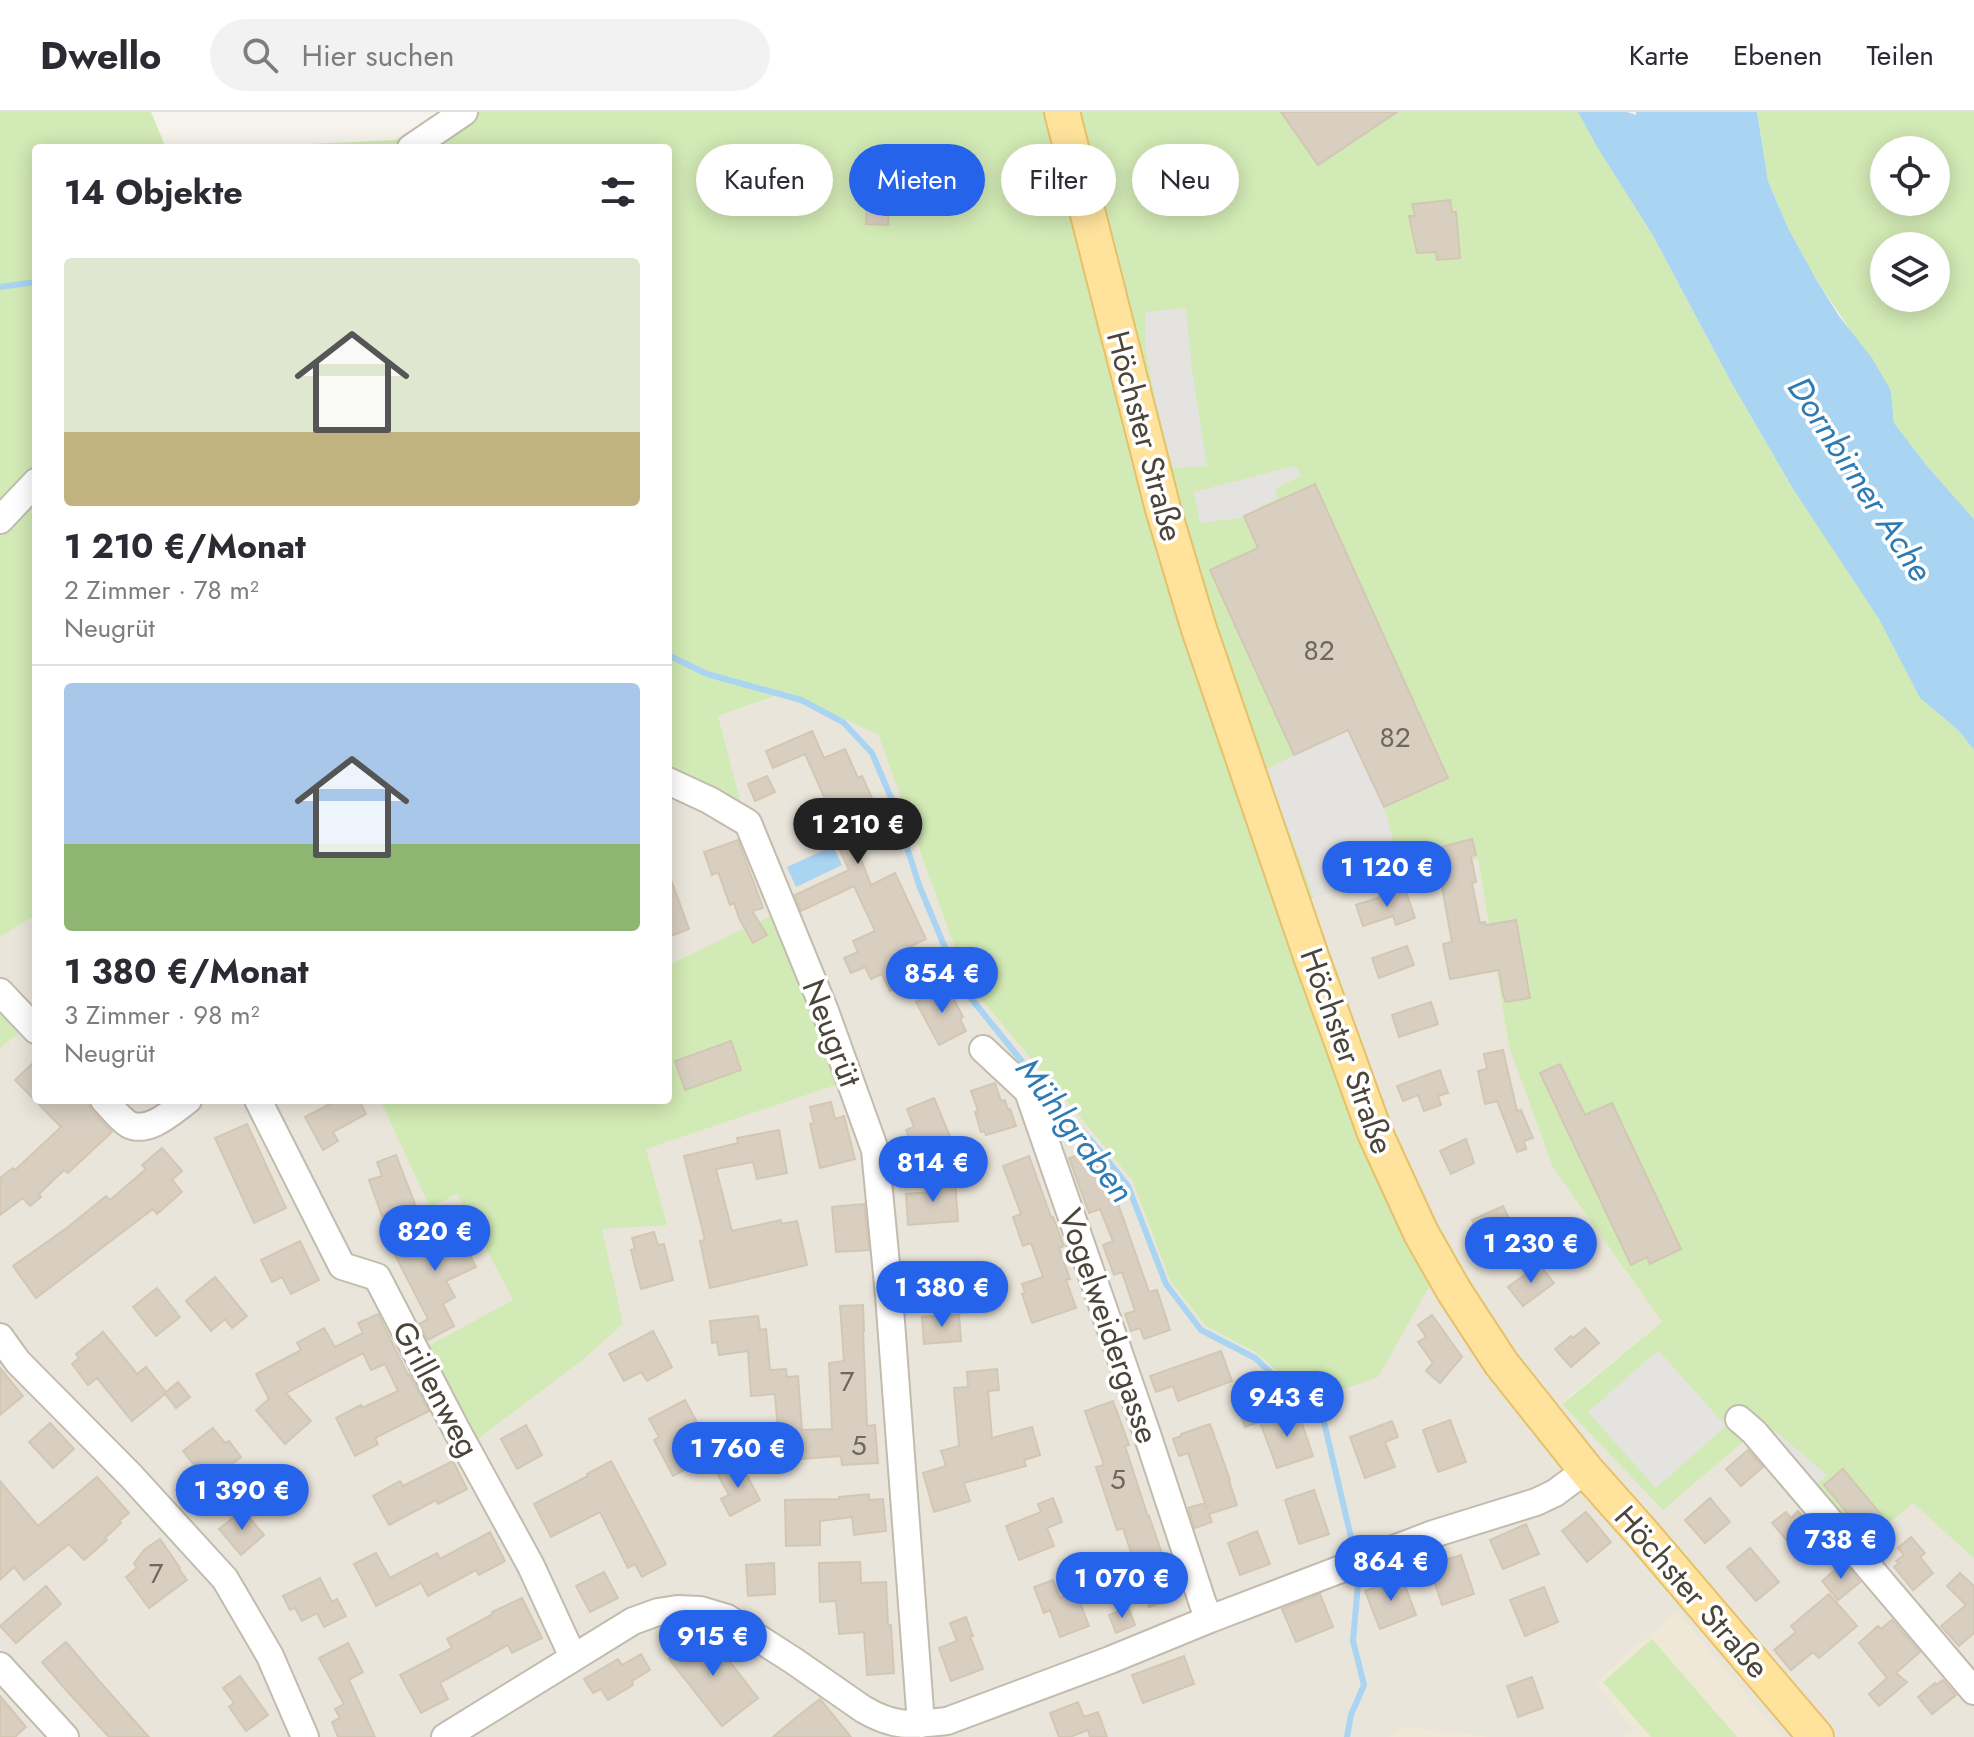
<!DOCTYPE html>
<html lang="de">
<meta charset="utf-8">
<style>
body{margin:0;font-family:Jost,sans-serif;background:#f2f2f3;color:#2b2b33;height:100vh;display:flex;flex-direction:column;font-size:30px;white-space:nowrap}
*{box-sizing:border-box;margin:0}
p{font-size:26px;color:#7c7c81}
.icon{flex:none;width:44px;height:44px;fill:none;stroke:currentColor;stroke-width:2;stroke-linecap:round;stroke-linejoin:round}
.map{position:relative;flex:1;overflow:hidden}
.panel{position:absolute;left:32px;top:32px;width:640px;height:960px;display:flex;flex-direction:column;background:#fff;border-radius:8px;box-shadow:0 4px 20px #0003}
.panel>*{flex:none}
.guide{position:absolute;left:696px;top:32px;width:760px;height:72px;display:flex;gap:16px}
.buttons{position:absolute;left:1870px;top:24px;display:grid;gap:16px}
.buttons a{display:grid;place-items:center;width:80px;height:80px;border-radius:50%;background:#fff;box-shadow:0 4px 20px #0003;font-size:40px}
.price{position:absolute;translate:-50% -68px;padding:0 18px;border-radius:28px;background:#2563eb;color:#fff;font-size:26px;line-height:52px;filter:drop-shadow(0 2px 4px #0008)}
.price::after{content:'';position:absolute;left:50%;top:48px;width:24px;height:18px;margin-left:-12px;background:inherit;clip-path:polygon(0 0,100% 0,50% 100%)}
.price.on{background:#222;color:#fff}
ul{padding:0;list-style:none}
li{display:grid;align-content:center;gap:16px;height:424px;padding:0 32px}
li+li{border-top:2px solid #e1e1e2}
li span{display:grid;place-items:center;height:248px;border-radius:8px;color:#555}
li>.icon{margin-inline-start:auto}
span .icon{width:144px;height:144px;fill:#fffc;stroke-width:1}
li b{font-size:34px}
h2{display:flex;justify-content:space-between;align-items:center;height:96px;padding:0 32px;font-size:34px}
.tag{padding:0 28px;border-radius:36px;background:#fff;box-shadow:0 4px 20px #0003;font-size:28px;line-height:72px}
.tag.on{background:#2563eb;color:#fff}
header{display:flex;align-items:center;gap:48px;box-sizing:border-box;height:112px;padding:0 40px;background:#fff;border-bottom:2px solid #e1e1e2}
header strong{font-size:38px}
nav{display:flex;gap:44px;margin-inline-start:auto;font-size:28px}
.search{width:560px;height:72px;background:#f2f2f3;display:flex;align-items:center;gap:20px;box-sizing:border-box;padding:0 28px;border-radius:44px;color:#7c7c81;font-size:30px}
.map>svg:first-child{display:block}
.residential{fill:#eae5da}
.education{fill:#efe8d6}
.green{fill:#d2eab5;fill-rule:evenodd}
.parking{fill:#e5e3e0}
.water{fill:#a9d4f2}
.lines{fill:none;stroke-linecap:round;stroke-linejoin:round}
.stream{stroke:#a9d4f2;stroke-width:6}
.building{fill:#d8cfc1;stroke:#d3c7b4;stroke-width:2}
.minor-casing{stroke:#c2bbae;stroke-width:30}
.major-casing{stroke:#e6c16a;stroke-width:38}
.minor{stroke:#fff;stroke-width:26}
.major{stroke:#ffe39c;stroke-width:34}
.labels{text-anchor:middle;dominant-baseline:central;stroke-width:7;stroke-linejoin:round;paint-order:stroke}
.number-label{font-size:28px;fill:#6e675b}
.street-label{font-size:32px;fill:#4b4439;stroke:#fff}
.water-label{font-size:34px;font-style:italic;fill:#2e7ab2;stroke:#fff}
</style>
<header>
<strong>Dwello</strong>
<div class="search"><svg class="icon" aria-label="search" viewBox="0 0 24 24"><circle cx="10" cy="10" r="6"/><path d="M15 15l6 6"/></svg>Hier suchen</div>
<nav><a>Karte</a><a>Ebenen</a><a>Teilen</a></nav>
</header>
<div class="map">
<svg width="1974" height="1625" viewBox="0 0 1974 1625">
<rect width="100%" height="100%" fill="#f6f3ec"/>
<path class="residential" d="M787 580 878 621 967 870 1132 1068 1170 1169 1206 1214 1255 1240 1312 1288 1284 812 1314 786 1478 745 1509 935 1553 1056 1662 1210 1562 1291 1751 1323 1913 1391 1974 1447V1625H0V936L25 917 0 890V825L36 803V988H380L430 1096 457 1082 513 1188 467 1334 602 1117 645 1037 847 969 779 801 668 853V666L718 604Z"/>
<path class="education" d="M1677 1499 1782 1625H1624L1635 1619 1595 1571Z
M1403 1615 1492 1625H1388Z"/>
<path class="green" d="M0 0H151L166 36H36V803L0 825Z
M451 0H1578L1597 35 1652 122 1731 270 1793 377 1879 506 1920 586 1958 618 1974 638V1447L1913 1391 1858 1437 1751 1323 1663 1398 1562 1292 1662 1210 1553 1056 1509 935 1478 746 1314 785 1284 812 1434 1166 1378 1265 1312 1288 1255 1240 1206 1214 1170 1169 1132 1068 967 870 878 622 786 580 718 604 745 707 668 666V36H226L395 28Z
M1757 0H1974V407L1927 354 1894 311 1891 279 1816 167 1788 116 1768 69ZM1884 38H1936V90H1884ZM1884 134H1936V186H1884Z
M779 800 845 970 646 1037 667 1113 602 1117 623 1212 581 1249 467 1335 417 1240 513 1188 457 1082 430 1096 380 988H668V853Z
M0 890 25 917 0 936Z
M1652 1527 1737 1625H1651L1603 1570Z"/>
<path class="parking" d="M1186 196 1192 258 1207 354 1173 356 1155 287 1145 233V200Z
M1294 354 1302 363 1276 377 1277 386 1240 406 1200 411 1194 380Z
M1349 618 1384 695 1403 763 1314 786 1266 658 1294 643Z
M1658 1238 1726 1314 1656 1376 1588 1300Z
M1775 1319 1827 1363 1812 1376 1768 1323Z"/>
<path class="water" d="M1578 0H1627L1636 3V0H1757L1768 69 1788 116 1816 167 1839 204 1872 246 1891 279 1894 311 1927 354 1974 407V638L1958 618 1920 586 1879 507 1793 377 1731 270 1652 122 1597 35Z
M833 734 842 753 796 775 787 755Z"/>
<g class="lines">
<path class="stream" d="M0 175 36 170
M668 543 707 562 801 588 843 610 872 641 892 688 919 773 961 874 1042 974 1099 1038 1128 1074 1166 1172 1201 1218 1255 1246 1324 1310 1353 1434
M1347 1625 1351 1603 1364 1573 1353 1529 1358 1472"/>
</g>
<path class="building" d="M1281 0H1397L1318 53Z
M1450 88 1452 100H1456L1460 146 1437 148 1436 140 1417 141 1409 104H1415L1412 92Z
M867 93 889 94 888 113 866 112Z
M1315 372 1448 666 1384 695 1348 618 1294 643 1210 458 1258 436 1244 404Z
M812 619 824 646 845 637 858 666 862 664 873 688 863 693 875 717 853 727 871 773 895 761 926 827 903 838 917 867 890 879 882 862 871 867 865 855 851 861 844 846 858 840 853 829 875 819 854 774 801 799 795 783 849 758 823 701 830 698 805 642 773 656 766 639Z
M767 664 775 680 755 689 748 672Z
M1472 727 1476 743 1471 744 1476 770 1472 771 1480 811 1485 810 1486 813 1516 808 1530 886 1506 890 1503 883 1499 858 1450 867 1443 832 1452 830 1438 753 1404 761 1400 746Z
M738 728 763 796 752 799 767 823 753 831 739 806 734 791 730 793 718 760 712 763 704 740Z
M670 765 689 817 668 825V766Z
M1405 777 1415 806 1396 813 1393 804 1363 814 1356 793Z
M1407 834 1414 853 1379 866 1372 846Z
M947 874 963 905 960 907 966 919 939 933 916 890Z
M1431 890 1438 912 1399 925 1392 903Z
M731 929 741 958 685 978 675 949Z
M1503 938 1517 999 1521 998 1533 1026 1524 1029 1526 1037 1517 1040 1497 989 1485 992 1478 959 1487 957 1484 942Z
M36 948V988H85L92 999 112 1020 68 1061 64 1058 39 1082 41 1085 30 1094 23 1086 0 1103V1066L13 1056 15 1058 61 1015 15 968Z
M1560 952 1585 1003 1612 991 1681 1137 1650 1152 1647 1145 1631 1153 1540 961Z
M1440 958 1448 981 1438 984 1441 993 1424 999 1418 983 1403 989 1397 974Z
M995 971 1001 989 1005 988 1008 998 1010 997 1016 1014 986 1023 984 1019 981 1020 975 1000 978 999 971 979Z
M934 986 956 1039 921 1054 906 1018 914 1015 907 997Z
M337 988H359L366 1002 333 1020 338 1029 323 1038 305 1005Z
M831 990 835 1007 844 1004 855 1047 820 1056 810 1012 814 1011 810 995Z
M247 1012 286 1096 254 1111 215 1026Z
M779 1018 787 1061 757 1067 753 1050 716 1057 732 1119 781 1108 782 1112 797 1109 807 1153 710 1176 700 1129 705 1128 684 1044 738 1031 737 1026Z
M1466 1027 1474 1051 1451 1062 1440 1039Z
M162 1036 182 1059 172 1068 182 1080 157 1102 153 1097 36 1186 13 1154 68 1115 106 1084 110 1088 146 1057 142 1053Z
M1084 1041 1105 1064 1108 1063 1149 1180 1157 1178 1170 1218 1144 1227 1140 1216 1131 1219 1125 1202 1135 1199 1122 1160 1114 1163 1103 1133 1113 1129 1100 1097 1089 1101 1069 1046Z
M396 1043 415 1092 382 1104 369 1068 382 1064 377 1050Z
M1029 1044 1051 1105H1053L1064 1134 1059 1136 1070 1167 1066 1168 1076 1196 1032 1211 1022 1182 1025 1181 1022 1172 1043 1165 1031 1131 1023 1134 1013 1105 1021 1102 1003 1054Z
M955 1068 958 1109 908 1113 906 1082 932 1080 928 1070Z
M864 1092 869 1138 836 1140 832 1095Z
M1503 1094 1514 1117 1484 1131 1472 1108Z
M453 1110 476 1155 446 1169 455 1185 443 1192 454 1214 428 1228 419 1212 428 1207 393 1139Z
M654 1120 658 1133 664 1132 673 1168 641 1177 631 1138 635 1137 632 1126Z
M300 1129 319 1168 291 1182 282 1165 272 1170 261 1148Z
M1539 1152 1554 1171 1523 1194 1508 1175Z
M215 1165 247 1204 232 1216 225 1207 211 1219 186 1189Z
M157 1176 180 1205 156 1224 133 1195Z
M982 1179 984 1199 960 1201 959 1181Z
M863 1193 864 1219H863L867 1314 875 1313 878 1351 842 1353 841 1344 774 1349 773 1320H778L775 1282 751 1284 748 1239 719 1243 717 1230 712 1231 710 1209 758 1204 760 1218 766 1217 770 1258 786 1257 787 1265 798 1264 802 1318 832 1317 829 1251 844 1249 840 1194Z
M378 1202 408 1263 409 1262 429 1299 375 1326 378 1332 355 1344 336 1306 361 1293 362 1296 398 1279 385 1252 371 1258 363 1241 286 1281 311 1309 285 1332 256 1298 269 1287 256 1262 301 1238 297 1231 324 1216 335 1235 363 1221 358 1211Z
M959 1202 961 1229 924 1232 922 1205Z
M1432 1203 1462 1245 1440 1271 1426 1259 1433 1251 1418 1230 1426 1225 1418 1213Z
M1585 1216 1599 1231 1571 1255 1555 1237 1571 1224 1573 1226Z
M653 1219 672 1255 647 1269 641 1260 624 1269 609 1242Z
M103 1220 137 1262 146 1255 166 1280 178 1270 190 1285 176 1296 165 1282 132 1309 97 1266 88 1273 72 1252 79 1246 76 1242Z
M1221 1239 1232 1269 1178 1289 1173 1274 1156 1280 1150 1264Z
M0 1256 23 1284 0 1303Z
M997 1257 999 1278 988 1279 992 1326 1032 1315 1040 1343 1024 1348 1026 1354 964 1371 970 1389 934 1400 923 1361 946 1354 941 1339 959 1334 954 1276 968 1275 967 1260Z
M685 1288 714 1342 673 1364 654 1328 659 1325 649 1307Z
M1113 1289 1129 1333 1125 1334 1148 1405 1149 1404 1177 1485 1149 1495 1123 1416 1117 1418 1096 1355 1104 1353 1085 1299Z
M1252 1291 1259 1310 1245 1315 1238 1296Z
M1297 1297 1313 1344 1277 1356 1260 1310Z
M1450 1308 1466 1350 1438 1360 1423 1318Z
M1392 1309 1398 1325 1385 1330 1395 1355 1365 1366 1350 1325Z
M50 1311 74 1337 53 1356 29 1330Z
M1210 1312 1230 1368 1229 1369 1237 1393 1209 1402 1212 1410 1195 1416 1188 1396 1205 1391 1207 1397 1188 1341 1179 1344 1173 1327 1181 1324V1322Z
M526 1313 542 1343 517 1357 501 1327Z
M213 1316 225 1331 229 1329 241 1345 212 1367 199 1350 194 1353 183 1339Z
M1748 1338 1763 1355 1741 1374 1726 1357Z
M453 1349 467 1377 438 1392 436 1388 389 1413 373 1384 400 1369 403 1374Z
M611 1349 666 1452 642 1465 635 1452 628 1456 600 1400 551 1425 534 1392 588 1364 587 1362Z
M741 1352 760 1388 730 1404 721 1387 729 1383 718 1363Z
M1843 1357 1883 1405 1863 1420 1824 1373Z
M97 1365 129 1401 119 1409 121 1411 105 1426 107 1428 84 1448 69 1432 24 1468 14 1455 0 1468V1369L38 1414Z
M1314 1378 1329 1422 1299 1432 1285 1388Z
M869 1382V1388L883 1387 886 1419 854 1423 852 1405 820 1409V1433L786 1434 785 1388 839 1387V1385Z
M1053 1386 1062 1410 1047 1416 1054 1434 1019 1448 1006 1414 1041 1400 1038 1392Z
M1710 1386 1730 1410 1705 1431 1685 1408Z
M243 1398 264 1423 241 1443 219 1417Z
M1798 1399 1810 1413 1789 1431 1772 1411 1786 1400 1791 1406Z
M1586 1400 1611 1430 1587 1450 1562 1419Z
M1526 1412 1539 1442 1503 1457 1490 1428Z
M1257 1419 1270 1452 1240 1463 1228 1431Z
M490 1420 505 1449 479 1463 476 1458 428 1484 421 1471 376 1494 354 1452 376 1441 390 1466 437 1441 440 1447Z
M1911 1425 1925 1441 1920 1445 1933 1461 1913 1478 1894 1455 1899 1451 1896 1449 1904 1443 1898 1436Z
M160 1427 180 1456 179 1457 187 1468 149 1496 126 1465 137 1456 134 1451 144 1438Z
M1750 1436 1779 1470 1756 1489 1727 1455Z
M1461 1443 1474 1482 1442 1493 1429 1453Z
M860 1450 861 1471 886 1470 888 1513H891L894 1561 867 1563 864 1520 839 1522 836 1489 820 1490 819 1451Z
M1844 1450 1860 1470 1838 1488 1822 1469Z
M774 1451 775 1482 748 1484 746 1453Z
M604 1460 618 1486 590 1500 576 1474Z
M1960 1461 1974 1474V1521L1959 1534 1941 1514 1966 1493 1947 1474Z
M1402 1465 1416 1503 1380 1517 1365 1479Z
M320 1466 332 1490 337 1487 346 1504 324 1515 317 1501 302 1509 295 1496 290 1498 283 1484Z
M1053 1468 1060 1486 1076 1480 1089 1514 1060 1525 1050 1498 1044 1501 1034 1475Z
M46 1474 61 1492 16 1531 0 1514Z
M1544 1475 1558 1510 1525 1524 1510 1488Z
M1320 1482 1333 1515 1296 1530 1282 1497Z
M1829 1482 1857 1514 1819 1546 1813 1540 1791 1558 1774 1538 1796 1520 1791 1514Z
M522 1486 542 1526 512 1541 508 1533 440 1571 448 1587 421 1601 400 1563 452 1536 447 1527 493 1502 492 1500Z
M1128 1495 1135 1513 1116 1521 1109 1503Z
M966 1505 973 1524H970L983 1557 951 1569 939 1536 957 1529 950 1511Z
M1892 1508 1920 1540 1896 1561 1907 1570 1879 1594 1869 1582 1887 1566 1859 1531 1878 1514 1881 1517Z
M705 1518 758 1586 722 1614 669 1547Z
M66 1530 100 1570 149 1625H109L66 1578 42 1550Z
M348 1531 363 1560 349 1568 375 1625H338L332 1610 340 1606 335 1597 344 1592 319 1546Z
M641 1542 650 1558 632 1569 633 1573 608 1588 601 1577 593 1581 584 1567 618 1547 622 1553Z
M1184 1544 1194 1572 1143 1591 1132 1563Z
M240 1564 268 1603 246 1619 229 1595 234 1591 223 1576Z
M1532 1565 1543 1596 1518 1605 1507 1574Z
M1943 1568 1956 1583 1932 1602 1918 1585 1935 1571 1936 1573Z
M0 1584 26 1615 15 1625H0Z
M820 1587 851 1625H773L798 1604Z
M1078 1590 1084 1605 1098 1600 1107 1625H1090L1088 1618 1070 1625H1059L1050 1601Z"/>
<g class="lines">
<g class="minor-casing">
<path id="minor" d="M411 36 464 0
M0 408 36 370
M668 669 709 688 748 711 825 899 875 1038 889 1183 921 1612
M0 880 36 918
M983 937 1028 979 1147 1322 1203 1492 1210 1507
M104 988C111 995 119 1006 128 1012 148 1023 173 999 188 988
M258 988 342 1154 377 1165 456 1317 531 1454 573 1545
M0 1225 18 1250 131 1364 225 1467 270 1544 305 1625
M1739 1307 1754 1320 1974 1579
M0 1554 65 1625
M445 1625 633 1509 658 1500 677 1497 700 1498 727 1506 794 1549 863 1597C895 1616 912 1613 947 1609L1110 1548 1210 1507 1433 1422 1536 1390 1555 1381 1586 1358"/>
</g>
<g class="major-casing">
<path id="major" d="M1062 0 1163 397 1198 514 1312 847 1375 1021 1421 1121 1454 1179 1501 1251 1586 1358 1642 1421 1816 1625"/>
</g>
<use href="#minor" class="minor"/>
<use href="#major" class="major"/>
</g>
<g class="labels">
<g class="number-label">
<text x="1319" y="538">82</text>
<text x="1395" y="625">82</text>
<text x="847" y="1269">7</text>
<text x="859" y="1333">5</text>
<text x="1118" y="1367">5</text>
<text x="156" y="1461">7</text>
</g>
<g class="street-label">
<text transform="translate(1145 324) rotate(75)">Höchster Straße</text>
<text transform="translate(832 921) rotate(69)">Neugrüt</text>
<text transform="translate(1347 939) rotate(70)">Höchster Straße</text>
<text transform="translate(1109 1214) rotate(71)">Vogelweidergasse</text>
<text transform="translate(436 1277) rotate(62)">Grillenweg</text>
<text transform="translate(1692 1480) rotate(49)">Höchster Straße</text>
</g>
<g class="water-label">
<text transform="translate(1860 367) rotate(57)">Dornbirner Ache</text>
<text transform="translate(1075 1018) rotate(53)">Mühlgraben</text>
</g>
</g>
</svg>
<div class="buttons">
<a><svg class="icon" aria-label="locate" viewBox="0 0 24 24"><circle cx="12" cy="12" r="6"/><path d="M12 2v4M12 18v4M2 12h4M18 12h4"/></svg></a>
<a><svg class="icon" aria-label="layers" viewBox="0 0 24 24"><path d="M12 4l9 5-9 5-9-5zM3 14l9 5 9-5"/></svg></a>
</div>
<b class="price on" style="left:858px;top:754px">1 210 €</b>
<b class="price" style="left:1387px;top:797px">1 120 €</b>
<b class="price" style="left:942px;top:903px">854 €</b>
<b class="price" style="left:933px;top:1092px">814 €</b>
<b class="price" style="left:435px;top:1161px">820 €</b>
<b class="price" style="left:1531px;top:1173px">1 230 €</b>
<b class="price" style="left:942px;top:1217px">1 380 €</b>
<b class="price" style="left:1287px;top:1327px">943 €</b>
<b class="price" style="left:738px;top:1378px">1 760 €</b>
<b class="price" style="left:242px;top:1420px">1 390 €</b>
<b class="price" style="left:1841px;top:1469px">738 €</b>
<b class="price" style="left:1391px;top:1491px">864 €</b>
<b class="price" style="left:1122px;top:1508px">1 070 €</b>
<b class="price" style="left:713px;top:1566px">915 €</b>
<div class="guide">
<a class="tag">Kaufen</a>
<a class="tag on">Mieten</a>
<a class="tag">Filter</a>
<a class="tag">Neu</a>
</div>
<section class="panel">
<h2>14 Objekte<svg class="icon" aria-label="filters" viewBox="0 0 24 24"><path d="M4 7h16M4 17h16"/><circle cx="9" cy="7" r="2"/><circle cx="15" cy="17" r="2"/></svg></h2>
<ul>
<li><span style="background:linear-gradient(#dfe7d0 70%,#c2b280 0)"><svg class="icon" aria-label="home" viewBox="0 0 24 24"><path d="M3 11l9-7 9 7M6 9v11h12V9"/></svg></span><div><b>1 210 €/Monat</b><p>2 Zimmer · 78 m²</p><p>Neugrüt</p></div></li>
<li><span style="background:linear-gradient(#a9c7e8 65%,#8fb573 0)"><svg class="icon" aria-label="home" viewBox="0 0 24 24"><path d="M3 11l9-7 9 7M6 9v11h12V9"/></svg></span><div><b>1 380 €/Monat</b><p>3 Zimmer · 98 m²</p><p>Neugrüt</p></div></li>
</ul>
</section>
</div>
